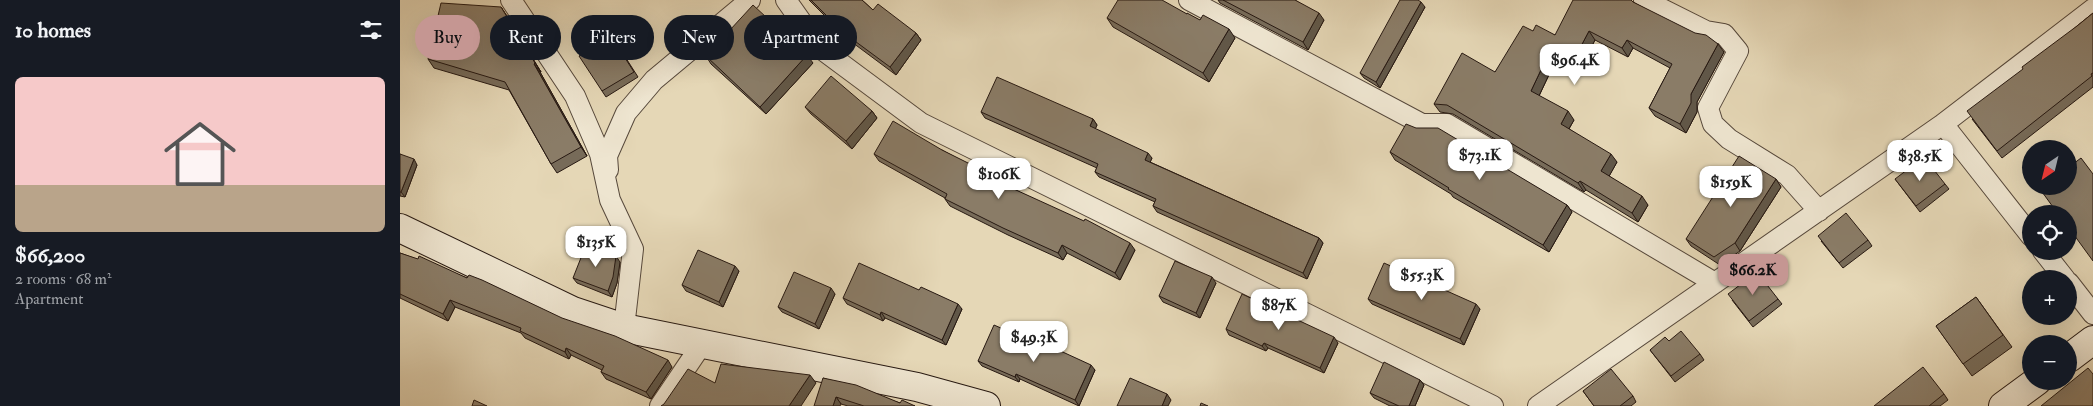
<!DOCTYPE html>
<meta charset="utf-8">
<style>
body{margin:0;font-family:"IM FELL Double Pica",serif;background:#242831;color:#f1f3f6;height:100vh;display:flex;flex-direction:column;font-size:19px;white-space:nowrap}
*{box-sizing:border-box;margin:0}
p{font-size:16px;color:#9ea1a6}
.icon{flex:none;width:28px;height:28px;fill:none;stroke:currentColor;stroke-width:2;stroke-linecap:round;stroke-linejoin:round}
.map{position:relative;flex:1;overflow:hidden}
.sheet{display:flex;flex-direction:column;background:#171b24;width:400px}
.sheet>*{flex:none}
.hud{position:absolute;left:15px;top:15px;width:475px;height:45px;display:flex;gap:10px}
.needle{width:32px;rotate:215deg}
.tools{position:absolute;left:1622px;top:140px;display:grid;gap:10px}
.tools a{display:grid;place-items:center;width:55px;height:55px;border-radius:50%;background:#171b24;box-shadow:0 5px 20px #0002;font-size:25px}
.price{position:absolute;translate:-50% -42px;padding:0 11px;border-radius:10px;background:#fff;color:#222;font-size:16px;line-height:32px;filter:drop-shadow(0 1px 2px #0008)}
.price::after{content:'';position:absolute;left:50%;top:30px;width:15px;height:11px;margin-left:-8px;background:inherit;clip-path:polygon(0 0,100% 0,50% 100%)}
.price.selected{background:#c59692;color:#111}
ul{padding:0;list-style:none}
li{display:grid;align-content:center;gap:10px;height:265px;padding:0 15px}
li span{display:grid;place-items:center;height:155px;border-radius:8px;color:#555}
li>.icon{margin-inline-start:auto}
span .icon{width:90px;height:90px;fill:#fffc;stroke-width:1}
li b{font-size:21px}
h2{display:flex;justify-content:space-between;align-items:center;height:60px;padding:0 15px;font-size:21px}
.pill{padding:0 18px;border-radius:22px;background:#171b24;box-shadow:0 5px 20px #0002;font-size:18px;line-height:45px}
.pill.selected{background:#c59692;color:#111}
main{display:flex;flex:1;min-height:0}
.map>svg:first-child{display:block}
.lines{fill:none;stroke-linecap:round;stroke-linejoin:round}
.street-casing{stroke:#56483b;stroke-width:22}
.secondary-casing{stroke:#271912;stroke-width:30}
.street{stroke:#eee5d0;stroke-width:20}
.secondary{stroke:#eee5d0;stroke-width:28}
.wall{fill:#776b59;stroke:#271912}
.shaded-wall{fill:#615748;stroke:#271912}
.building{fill:#8a7c67;stroke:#271912}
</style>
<main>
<section class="sheet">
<h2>10 homes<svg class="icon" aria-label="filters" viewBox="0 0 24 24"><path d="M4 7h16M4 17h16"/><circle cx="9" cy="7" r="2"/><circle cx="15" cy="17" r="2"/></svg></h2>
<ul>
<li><span style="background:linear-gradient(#f6c9c9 70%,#b9a48a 0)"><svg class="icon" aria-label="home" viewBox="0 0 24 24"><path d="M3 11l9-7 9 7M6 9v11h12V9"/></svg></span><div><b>$66,200</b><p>2 rooms · 68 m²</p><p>Apartment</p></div></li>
</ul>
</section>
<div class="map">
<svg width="1693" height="406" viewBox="0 0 1693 406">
<rect width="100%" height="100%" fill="#e5d7b6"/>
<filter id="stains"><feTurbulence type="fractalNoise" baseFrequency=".004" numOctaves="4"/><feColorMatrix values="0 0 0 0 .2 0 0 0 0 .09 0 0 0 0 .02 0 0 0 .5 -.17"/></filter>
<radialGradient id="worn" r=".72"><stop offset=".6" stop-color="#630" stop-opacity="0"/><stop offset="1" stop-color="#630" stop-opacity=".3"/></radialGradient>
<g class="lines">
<g class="street-casing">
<path id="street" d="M111 0 175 96 200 154 210 200 233 249 224 328
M386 0 420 48 521 123 1093 406
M789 0 1022 124H1047L1315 283
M1244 0 1306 31 1324 34 1338 51 1308 108 1313 124 1329 139 1387 175 1419 211
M1543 124 1631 236
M208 170 207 156 226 113 254 80 350 0
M1643 251 1665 279
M1669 283 1693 314
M260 406 302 344
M1138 406 1543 124 1693 9"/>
</g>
<g class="secondary-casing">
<path id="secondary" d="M0 228 173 311 224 328 517 387 586 406
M1669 358 1693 340
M1603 406 1637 381"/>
</g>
<use href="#street" class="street"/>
<use href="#secondary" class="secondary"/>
</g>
<path class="wall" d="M409 0H462L473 10 516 33 521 40 496 75 449 40Z
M818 0H895L924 20 908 50 820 3Z
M1233 2 1324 52 1297 102V112L1286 133 1255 116 1249 108 1270 68 1233 48 1228 57 1195 40 1177 74 1155 62 1139 96 1174 120 1169 129 1217 162 1209 176 1248 205 1238 222 1186 190 1184 192 1053 114 1040 112 1034 104 1095 72 1133 31 1155 35Z
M101 7 141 72H140L187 156 157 173 151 164 109 90 34 68 28 59Z
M1025 7 980 88 964 78 960 73Z
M1693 13V87L1602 158 1572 119 1677 26Z
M787 14 835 38 809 82 713 27 707 18Z
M215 41 238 77 206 97 202 91Z
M306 56 413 63 366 114 311 64Z
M405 107 472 111 477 118 452 149 411 114Z
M581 112 693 119 697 125 695 129 752 158 750 162 919 238 923 243 907 279 757 212 753 206 755 202 699 177 695 172 697 168 585 118Z
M542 150 609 187 735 250 720 280 667 253 663 260 608 235 550 206 545 199V198L479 161 474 154Z
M990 152 1167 205 1172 212 1149 252 1053 197 1051 194 995 160Z
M0 154 17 165 5 197 0 196Z
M1376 179 1381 187 1340 251 1320 265 1291 246 1286 239Z
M1495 179 1545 184 1549 189 1520 212Z
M1468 240 1472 246 1443 268 1421 241Z
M0 253 67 278 272 367 251 399 206 379 201 372 202 370 171 355 169 359 125 338 121 333 55 307 48 321 0 298Z
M220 262 217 283 212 297 177 283 173 278Z
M339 271 323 307 286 291 282 285Z
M816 283 800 318 763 302 759 296Z
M435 294 419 329 382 312 378 307Z
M1576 297 1612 347 1572 376 1536 326Z
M443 298 562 309 546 345 485 318 483 321 447 304Z
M968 299 1080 309 1064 345 972 304Z
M1378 299 1382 304 1353 327 1332 300Z
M826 329 938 343 924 373 868 348 866 351 829 335Z
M1269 341 1300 354 1304 360 1275 382 1250 350Z
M653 351 695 370 679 406 620 379 619 382 582 366 578 361Z
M423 378 500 403 515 406H448L441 404Z
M1020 380 1024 385 1015 406H990L974 398 970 393Z
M1183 391 1233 396 1236 402 1231 406H1194Z
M1544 394 1548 400 1540 406H1474Z"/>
<path class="shaded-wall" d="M1021 2 1025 7 980 88 976 82Z
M101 7 107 16 141 72 135 63Z
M919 13 924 20 908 50 903 42Z
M829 29 835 38 809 82 803 73Z
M1189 31 1195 40 1177 74 1171 65Z
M516 33 521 40 496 75 490 67Z
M1227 40 1233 48 1228 57 1222 48Z
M1318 44 1324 52 1297 102V112L1286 133 1280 124 1291 94Z
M1149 53 1155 62 1137 100 1131 91Z
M407 55 413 63 366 114 360 107Z
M134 64 140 72 187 156 181 147Z
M472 111 477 118 452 149 446 141Z
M1168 111 1174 120 1167 132 1161 124Z
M693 119 697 125 694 132 690 126Z
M748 153 752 158 749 165 745 160Z
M1211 154 1217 162 1207 180 1201 171Z
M14 159 17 165 5 197 1 192Z
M1376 179 1381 187 1340 251 1335 243Z
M1180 181 1186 190 1184 192 1178 183Z
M1242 196 1248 205 1238 222 1232 213Z
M1167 205 1172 212 1149 252 1143 245Z
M919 238 923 243 907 279 903 273Z
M730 243 735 250 720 280 715 273Z
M662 245 667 253 663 260 658 253Z
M216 256 220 262 217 283 212 297 208 291Z
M335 266 339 271 323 307 319 302Z
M812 277 816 283 800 318 796 313Z
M431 288 435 294 419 329 415 324Z
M50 300 55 307 48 321 43 314Z
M558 304 562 309 546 345 542 340Z
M1076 304 1080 309 1064 345 1060 339Z
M481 312 485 318 483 321 480 315Z
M934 337 938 343 924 373 920 368Z
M864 343 868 348 866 351 862 346Z
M166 348 171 355 169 359 165 352Z
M268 360 272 367 251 399 246 392Z
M691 365 695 370 679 406 675 400Z
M616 374 620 379 619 382 615 377Z
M410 375 416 383 401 406H389Z
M1020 380 1024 385 1015 406H1009Z
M767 394 771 400 768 406H762Z
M436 397 441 404 440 406H433Z"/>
<path class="building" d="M411 0H462L473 10 478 4 516 33 490 67 444 33Z
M718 0H762L787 14V13L800 20 803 15 829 29 803 73 707 18Z
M823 0H895L919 13 903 42Z
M1000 0H1018L1021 2 976 82 960 73Z
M1173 0H1231L1233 2 1295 33 1306 35 1318 44 1291 94V103L1280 124 1249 108 1272 64 1227 40 1222 48 1189 31 1171 65 1149 53 1131 91 1168 111 1161 124 1211 154 1201 171 1242 196 1232 213 1180 181 1178 183 1047 105 1034 104 1062 53 1095 72 1123 26 1133 31 1136 25 1155 35Z
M41 3 101 7 135 63 134 64 181 147 151 164 105 82 28 59Z
M353 5 407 55 360 107 306 56Z
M1693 13V73L1691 74 1692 76 1597 151 1567 111 1623 69 1622 67 1677 26Z
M211 36 234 72 202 91 179 56Z
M431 76 472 111 446 141 405 107Z
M597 77 693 119 690 126 748 153 745 160 919 238 903 273 753 206 756 199 695 172 698 164 581 112Z
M493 121 542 150 606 182 605 185 684 221 685 219 730 243 715 273 662 245 658 253 603 228 545 199 547 194 474 154Z
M1006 124 1016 128H1038L1167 205 1143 245 1048 189 1049 188 990 152Z
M0 154 14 159 1 192H0Z
M1339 156 1376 179 1335 243 1314 257 1286 239Z
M1524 157 1545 184 1516 206 1495 179Z
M1681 158 1693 174V261L1669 228V214H1658L1640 189 1643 186H1669V167Z
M1446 213 1468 240 1439 263 1418 236Z
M186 245 216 256 213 277 208 291 173 278Z
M298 250 335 266 319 302 282 285Z
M0 253 18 259 19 256 67 278 69 275 82 280 162 318 215 336 268 360 246 392 201 372 204 366 166 348 165 352 120 331 121 328 50 300 43 314 0 294Z
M775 261 812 277 796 313 759 296Z
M459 263 519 290 521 287 558 304 542 340 481 312 480 315 443 298Z
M984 263 1076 304 1060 339 968 299Z
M394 272 431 288 415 324 378 307Z
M1357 272 1378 299 1349 321 1328 294Z
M842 294 934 337 920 368 864 343 862 346 826 329Z
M1576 297 1603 335 1563 364 1536 326Z
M594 325 653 351 654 348 691 365 675 400 616 374 615 377 578 361Z
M1281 331 1300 354 1271 376 1250 350 1265 337 1269 341Z
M984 362 1020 380 1009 406H999L970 393Z
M321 364 410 375 389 406H261L264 404 288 369 315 383Z
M1523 367 1544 394 1529 406H1474Z
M1688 368 1693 374V406H1641Z
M1211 369 1233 396 1220 406H1194L1183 391Z
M423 378 456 385 500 403 502 400 515 406H464L436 397 433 406H414Z
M730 378 767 394 762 406H717Z
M74 400 87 406H72Z
M801 403 808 406H800Z"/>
<rect width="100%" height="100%" filter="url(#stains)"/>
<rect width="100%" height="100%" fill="url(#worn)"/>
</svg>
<div class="tools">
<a><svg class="needle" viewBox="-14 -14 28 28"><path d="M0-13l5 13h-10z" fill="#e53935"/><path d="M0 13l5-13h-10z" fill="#9ea1a6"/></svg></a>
<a><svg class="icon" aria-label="locate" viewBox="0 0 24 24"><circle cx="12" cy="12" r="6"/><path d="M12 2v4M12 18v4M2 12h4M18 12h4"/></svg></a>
<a>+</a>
<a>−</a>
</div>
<b class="price" style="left:1175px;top:86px">$96.4K</b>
<b class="price" style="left:1080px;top:181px">$73.1K</b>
<b class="price" style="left:1520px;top:182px">$38.5K</b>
<b class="price" style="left:599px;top:200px">$106K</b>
<b class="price" style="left:1331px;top:208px">$159K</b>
<b class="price" style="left:196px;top:268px">$135K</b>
<b class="price selected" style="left:1353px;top:296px">$66.2K</b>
<b class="price" style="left:1022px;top:301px">$55.3K</b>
<b class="price" style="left:879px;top:331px">$87K</b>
<b class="price" style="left:634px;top:363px">$49.3K</b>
<div class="hud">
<a class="pill selected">Buy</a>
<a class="pill">Rent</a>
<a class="pill">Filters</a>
<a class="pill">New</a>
<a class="pill">Apartment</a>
</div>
</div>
</main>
